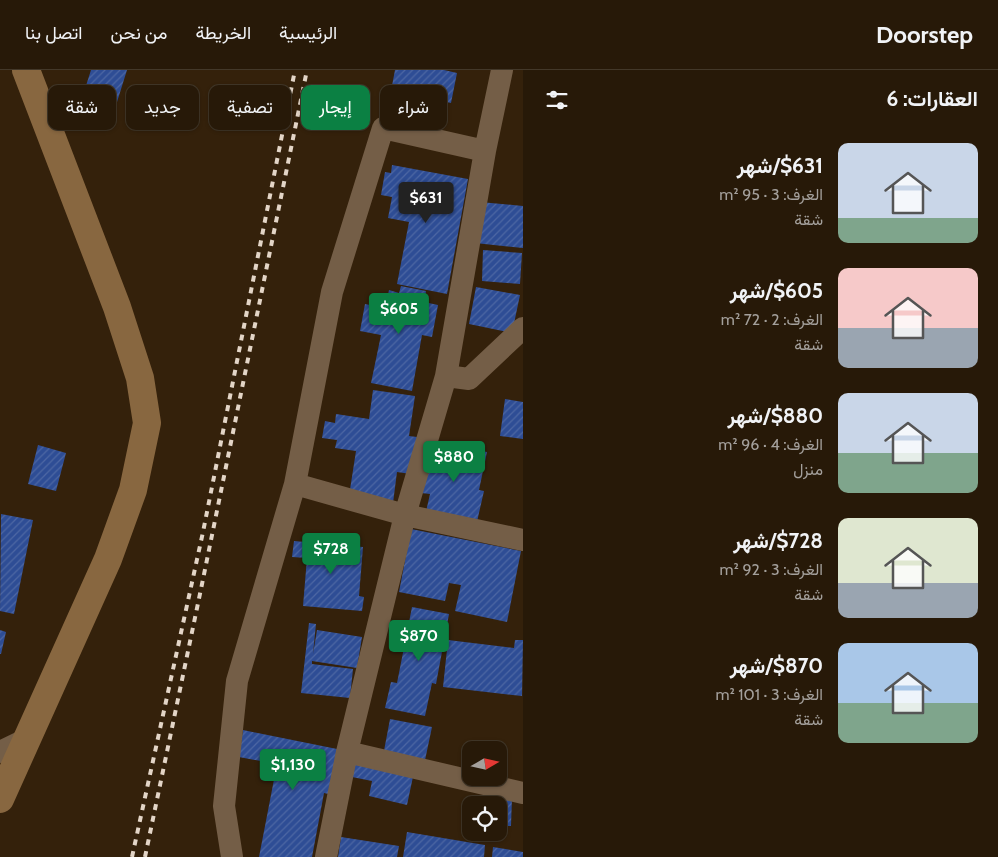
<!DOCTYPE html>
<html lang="ar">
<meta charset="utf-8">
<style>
body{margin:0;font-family:Cabin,Vazirmatn,sans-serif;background:#332616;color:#f1f3f6;direction:rtl;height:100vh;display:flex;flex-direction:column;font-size:19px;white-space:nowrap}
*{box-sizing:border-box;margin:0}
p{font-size:16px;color:#a4a09c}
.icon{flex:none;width:28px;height:28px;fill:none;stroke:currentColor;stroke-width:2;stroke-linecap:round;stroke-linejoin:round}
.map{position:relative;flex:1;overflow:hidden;direction:ltr}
.side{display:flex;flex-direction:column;background:#271908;width:475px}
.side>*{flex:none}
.top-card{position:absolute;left:15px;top:15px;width:432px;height:45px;direction:rtl;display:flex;gap:10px}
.needle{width:32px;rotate:81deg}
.controls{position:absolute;left:462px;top:671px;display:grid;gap:10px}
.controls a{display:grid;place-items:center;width:45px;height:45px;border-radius:10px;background:#271908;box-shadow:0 1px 4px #0004,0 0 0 1px #433829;font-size:25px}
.price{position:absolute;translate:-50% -42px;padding:0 11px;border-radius:5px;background:#0b8043;color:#fff;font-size:16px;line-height:32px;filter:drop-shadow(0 1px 2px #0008)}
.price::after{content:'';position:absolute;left:50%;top:30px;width:15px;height:11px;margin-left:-8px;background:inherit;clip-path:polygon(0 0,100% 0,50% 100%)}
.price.current{background:#222;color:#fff}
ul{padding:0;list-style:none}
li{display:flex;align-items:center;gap:15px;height:125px;padding:0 20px}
li span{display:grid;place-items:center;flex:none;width:140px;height:100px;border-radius:10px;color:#555}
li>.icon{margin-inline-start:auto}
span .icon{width:60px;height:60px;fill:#fffc;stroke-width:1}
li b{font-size:21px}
h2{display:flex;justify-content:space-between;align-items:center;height:60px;padding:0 20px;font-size:21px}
.tag{padding:0 18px;border-radius:10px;background:#271908;box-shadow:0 1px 4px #0004,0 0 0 1px #433829;font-size:18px;line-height:45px}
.tag.current{background:#0b8043;color:#fff}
header{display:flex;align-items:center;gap:30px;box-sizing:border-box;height:70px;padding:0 25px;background:#271908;border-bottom:1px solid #433829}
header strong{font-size:24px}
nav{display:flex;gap:28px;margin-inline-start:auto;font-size:18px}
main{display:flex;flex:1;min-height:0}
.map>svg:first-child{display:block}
.building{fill:url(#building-hatch)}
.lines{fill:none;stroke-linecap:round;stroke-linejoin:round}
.street{stroke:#745e47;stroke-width:22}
.secondary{stroke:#886740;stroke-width:28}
.rail{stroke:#e3d5c7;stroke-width:4;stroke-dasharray:6 6;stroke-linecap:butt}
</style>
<header>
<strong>Doorstep</strong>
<nav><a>الرئيسية</a><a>الخريطة</a><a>من نحن</a><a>اتصل بنا</a></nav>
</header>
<main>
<section class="side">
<h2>العقارات: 6<svg class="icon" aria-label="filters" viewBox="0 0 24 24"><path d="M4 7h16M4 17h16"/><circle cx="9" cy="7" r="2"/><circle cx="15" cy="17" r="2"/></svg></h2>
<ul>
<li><span style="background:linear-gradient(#c9d6e8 75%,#7fa58c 0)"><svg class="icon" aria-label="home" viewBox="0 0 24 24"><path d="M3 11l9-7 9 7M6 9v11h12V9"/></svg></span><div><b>$631/شهر</b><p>الغرف: 3 · 95 m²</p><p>شقة</p></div></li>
<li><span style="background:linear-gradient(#f6c9c9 60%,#9aa5b1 0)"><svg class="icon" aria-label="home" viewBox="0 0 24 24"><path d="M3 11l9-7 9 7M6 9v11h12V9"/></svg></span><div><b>$605/شهر</b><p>الغرف: 2 · 72 m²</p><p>شقة</p></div></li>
<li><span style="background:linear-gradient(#c9d6e8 60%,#7fa58c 0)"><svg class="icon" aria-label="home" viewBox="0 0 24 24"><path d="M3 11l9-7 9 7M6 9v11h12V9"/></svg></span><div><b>$880/شهر</b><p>الغرف: 4 · 96 m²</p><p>منزل</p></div></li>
<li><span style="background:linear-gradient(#dfe7d0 65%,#9aa5b1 0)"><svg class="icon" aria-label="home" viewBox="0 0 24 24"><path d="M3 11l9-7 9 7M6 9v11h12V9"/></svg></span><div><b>$728/شهر</b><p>الغرف: 3 · 92 m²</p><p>شقة</p></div></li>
<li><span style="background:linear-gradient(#a9c7e8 60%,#7fa58c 0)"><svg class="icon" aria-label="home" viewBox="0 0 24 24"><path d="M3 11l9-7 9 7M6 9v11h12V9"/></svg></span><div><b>$870/شهر</b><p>الغرف: 3 · 101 m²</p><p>شقة</p></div></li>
</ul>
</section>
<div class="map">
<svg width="523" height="787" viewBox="0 0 523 787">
<defs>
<pattern id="building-hatch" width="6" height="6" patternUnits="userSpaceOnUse" patternTransform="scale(1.25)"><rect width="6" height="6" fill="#2e4d95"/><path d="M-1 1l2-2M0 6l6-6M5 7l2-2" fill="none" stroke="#4d67a3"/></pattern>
</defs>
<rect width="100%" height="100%" fill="#34210b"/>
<path class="building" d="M91 0H127L117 32 84 22Z
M395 0H444L457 3 451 33 391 21Z
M392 95 468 109 447 224 397 214 409 152 388 148 392 127 381 125 385 102 391 103Z
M480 132 523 136V178L475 173Z
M483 180 522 183 520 214 482 211Z
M401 216 426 221 424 232 438 235 432 267 422 265 412 321 371 313 381 265 360 261 365 234 385 238 389 220 399 223Z
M476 217 520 225 512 263 469 254Z
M373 320 415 326 409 366 417 367 411 404 397 402 393 433 349 426 356 381 335 378 337 370 322 368 325 351 335 353 336 344 369 349Z
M505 329 523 332V369L500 366Z
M432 371 487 382 479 420 484 421 476 456 425 446 430 424 421 423Z
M38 375 66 383 56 421 28 414Z
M1 444 33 450 14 544 0 541Z
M411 459 521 481 507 552 455 541 461 515 449 513 445 531 399 522Z
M294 471 363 477 359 526 364 527 362 541 303 536 307 488 292 487Z
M412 537 449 544 436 614 432 613 425 646 385 638 391 612 397 613Z
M309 553 316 554 313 584 317 560 362 567 357 598 312 591V594L353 599 350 628 301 623Z
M0 560 6 562 1 584H0Z
M448 570 514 578 515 570H523L522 626 443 617Z
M390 649 432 657 424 695 383 686Z
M243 660 342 680 333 725 324 723 312 787H259L277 694 239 687Z
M355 690 414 702 407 735 369 726 372 711 352 707Z
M478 727 512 728 511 756H499V735H477Z
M407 762 485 775 484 787H403Z
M341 767 399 776 397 787H338Z
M493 777 523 782V787H492Z"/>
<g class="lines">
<path class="street" d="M502 0 485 81 446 306 469 309 523 258
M295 414 405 445 523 470
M0 682 27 669
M347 682 523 723
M232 787 224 736 237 611 295 414 332 222 383 58 485 81
M326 787 347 682 405 445 446 306"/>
<path class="secondary" d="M0 729 108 489 133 420 147 353 140 308 117 237 26 0"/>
<path class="rail" d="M132 787 203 462 295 0
M145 787 201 519 307 0"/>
</g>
</svg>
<div class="controls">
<a><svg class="needle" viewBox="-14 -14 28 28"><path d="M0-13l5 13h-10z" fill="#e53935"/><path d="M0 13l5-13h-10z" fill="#a4a09c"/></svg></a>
<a><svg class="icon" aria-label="locate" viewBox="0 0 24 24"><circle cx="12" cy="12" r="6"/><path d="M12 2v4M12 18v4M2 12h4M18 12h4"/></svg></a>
</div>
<b class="price current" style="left:426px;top:154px">$631</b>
<b class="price" style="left:399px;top:265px">$605</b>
<b class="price" style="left:454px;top:413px">$880</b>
<b class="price" style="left:331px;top:505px">$728</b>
<b class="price" style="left:419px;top:592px">$870</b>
<b class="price" style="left:293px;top:721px">$1,130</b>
<div class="top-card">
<a class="tag">شراء</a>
<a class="tag current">إيجار</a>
<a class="tag">تصفية</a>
<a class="tag">جديد</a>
<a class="tag">شقة</a>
</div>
</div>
</main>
